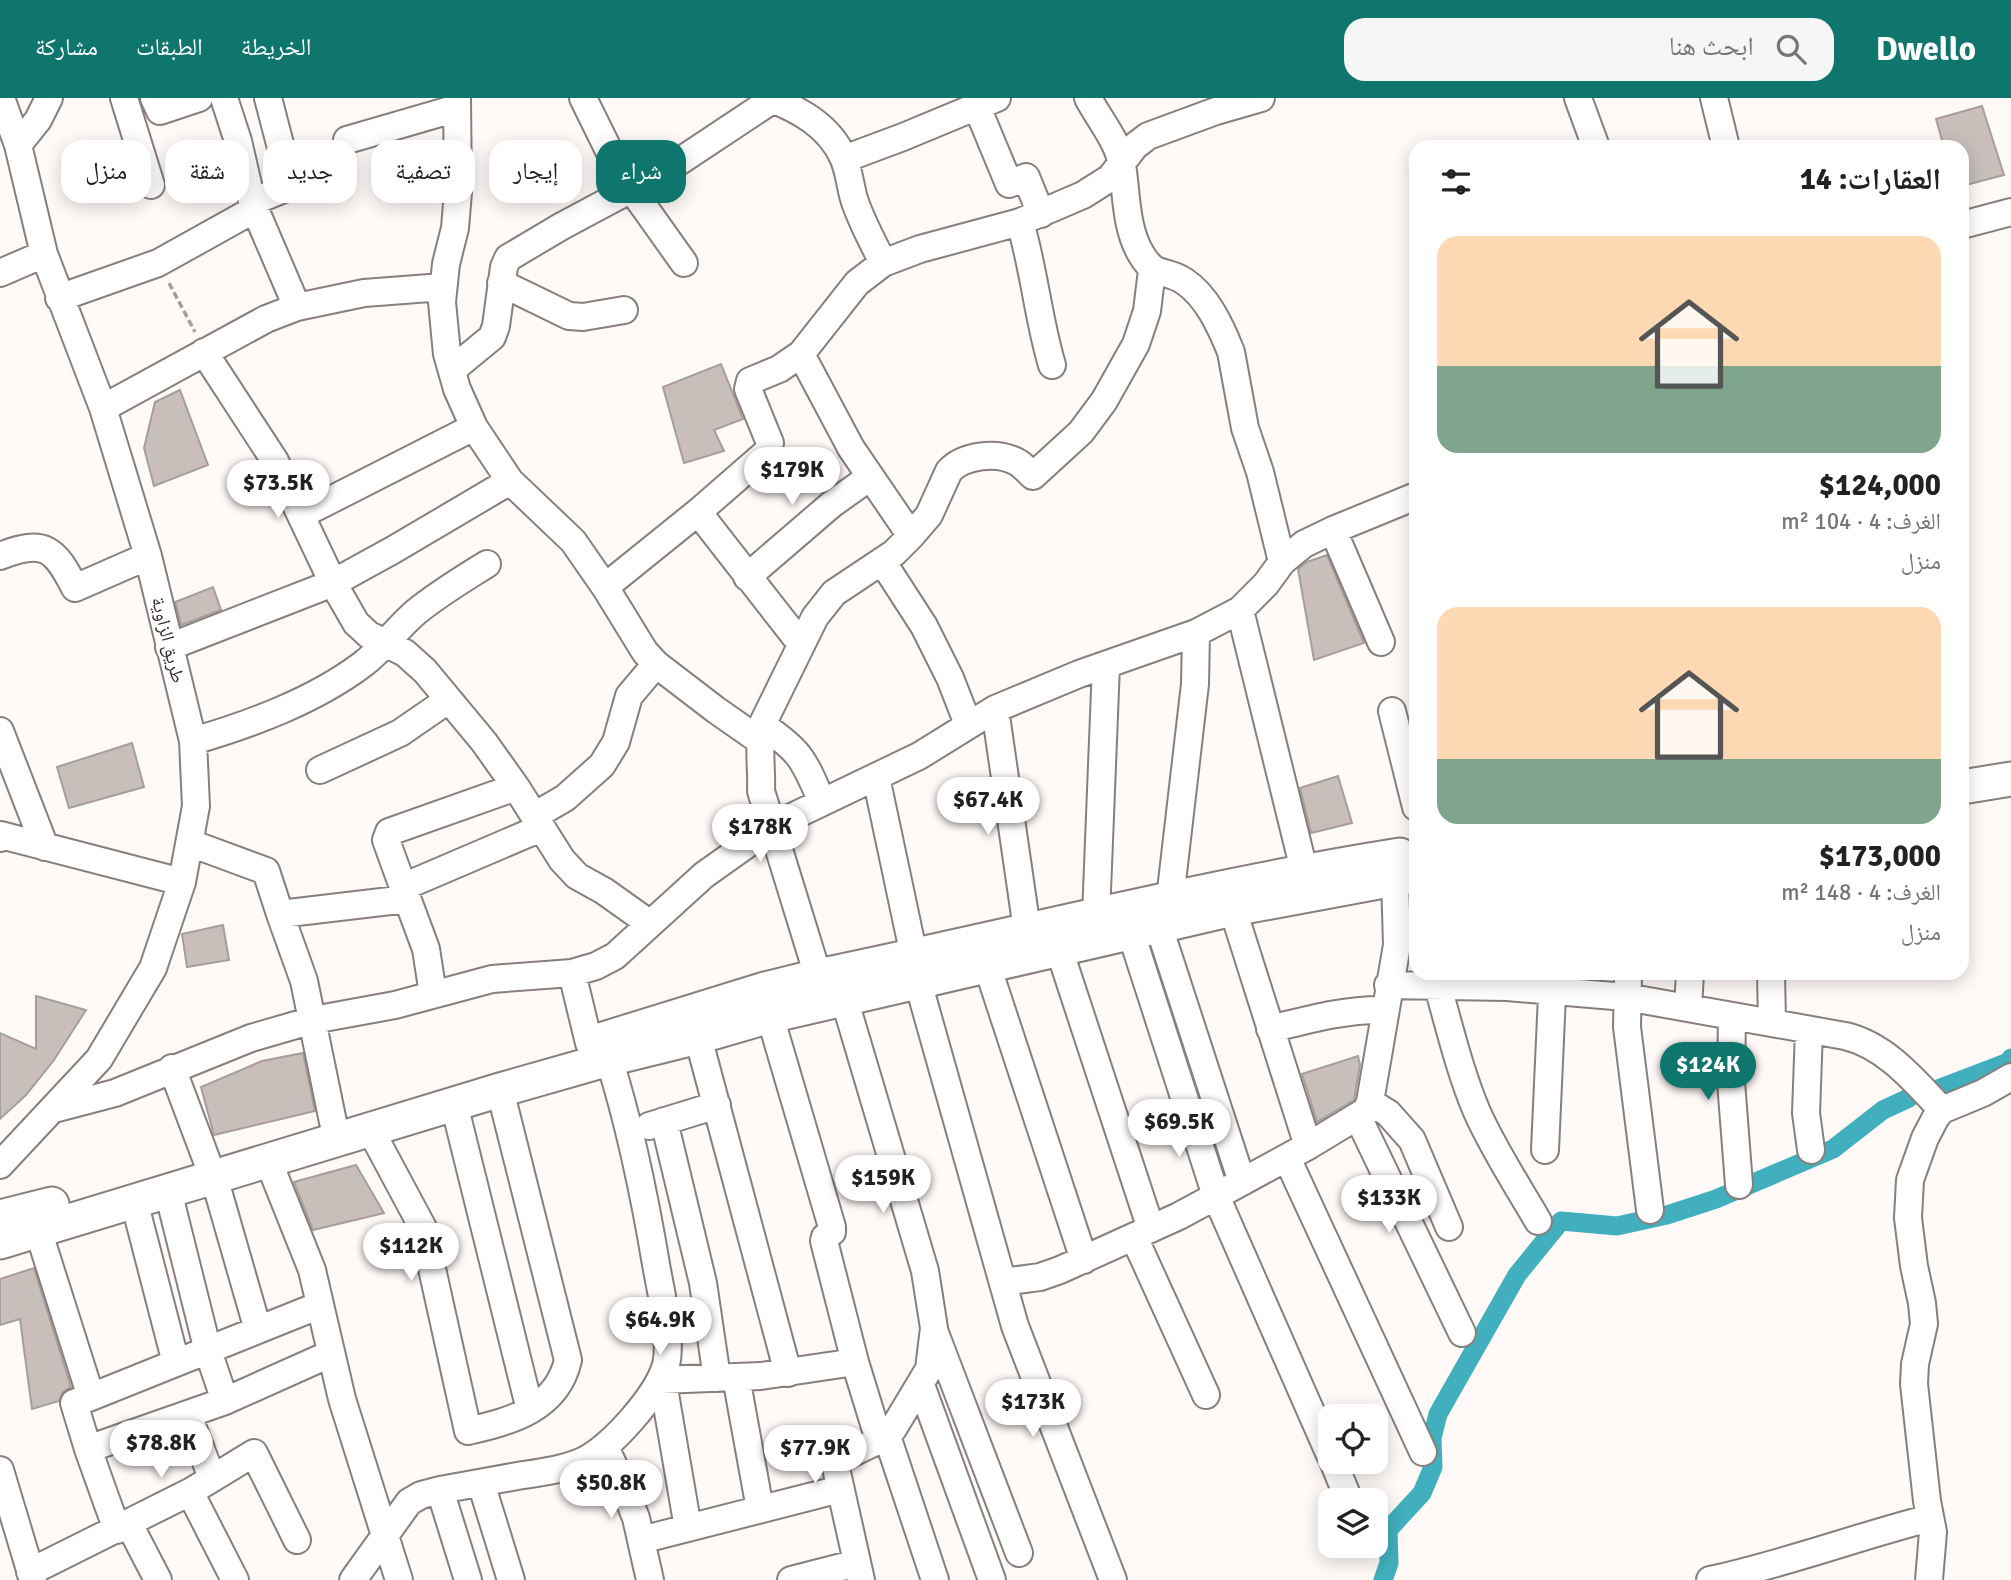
<!DOCTYPE html>
<html lang="ar">
<meta charset="utf-8">
<style>
body{margin:0;font-family:Signika,"Noto Naskh Arabic",sans-serif;background:#f6f6f6;color:#222;direction:rtl;height:100vh;display:flex;flex-direction:column;font-size:26px;white-space:nowrap}
*{box-sizing:border-box;margin:0}
p{font-size:23px;color:#767676}
.icon{flex:none;width:38px;height:38px;fill:none;stroke:currentColor;stroke-width:2;stroke-linecap:round;stroke-linejoin:round}
.map{position:relative;flex:1;overflow:hidden;direction:ltr}
.drawer{position:absolute;left:1409px;top:42px;width:560px;height:840px;display:flex;flex-direction:column;background:#fff;border-radius:21px;box-shadow:0 4px 18px #0003;direction:rtl}
.drawer>*{flex:none}
.banner{position:absolute;left:21px;top:42px;width:665px;height:63px;direction:rtl;display:flex;gap:14px}
.tools{position:absolute;left:1318px;top:1306px;display:grid;gap:14px}
.tools a{display:grid;place-items:center;width:70px;height:70px;border-radius:14px;background:#fff;box-shadow:0 4px 18px #0003;font-size:35px}
.price{position:absolute;translate:-50% -60px;padding:0 16px;border-radius:24px;background:#fff;color:#222;font-size:23px;line-height:46px;filter:drop-shadow(0 2px 4px #0008)}
.price::after{content:'';position:absolute;left:50%;top:42px;width:21px;height:16px;margin-left:-10px;background:inherit;clip-path:polygon(0 0,100% 0,50% 100%)}
.price.active{background:#0f766e;color:#fff}
ul{padding:0;list-style:none}
li{display:grid;align-content:center;gap:14px;height:371px;padding:0 28px}
li span{display:grid;place-items:center;height:217px;border-radius:21px;color:#555}
li>.icon{margin-inline-start:auto}
span .icon{width:126px;height:126px;fill:#fffc;stroke-width:1}
li b{font-size:30px}
h2{display:flex;justify-content:space-between;align-items:center;height:84px;padding:0 28px;font-size:30px}
.chip{padding:0 24px;border-radius:21px;background:#fff;box-shadow:0 4px 18px #0003;font-size:24px;line-height:63px}
.chip.active{background:#0f766e;color:#fff}
header{display:flex;align-items:center;gap:42px;box-sizing:border-box;height:98px;padding:0 35px;background:#0f766e;color:#fff}
header strong{font-size:33px}
nav{display:flex;gap:38px;margin-inline-start:auto;font-size:24px}
.search{width:490px;height:63px;background:#f6f6f6;display:flex;align-items:center;gap:18px;box-sizing:border-box;padding:0 24px;border-radius:21px;color:#767676;font-size:26px}
.map>svg:first-child{display:block}
.lines{fill:none;stroke-linecap:round;stroke-linejoin:round}
.canal{stroke:#41afbd;stroke-width:19}
.building{fill:#c8bfbb;stroke:#a79e9b;stroke-width:2}
.minor-casing{stroke:#887f7c;stroke-width:30}
.major-casing{stroke:#887f7c;stroke-width:37}
.path{stroke:#a49f9d;stroke-width:3.5;stroke-dasharray:7 3.5;stroke-linecap:butt}
.minor{stroke:#fff;stroke-width:26}
.major{stroke:#fff;stroke-width:33}
.labels{text-anchor:middle;dominant-baseline:central;stroke-width:5;stroke-linejoin:round;paint-order:stroke}
.street-label{font-size:19px;fill:#312e2c;stroke:#fff}
</style>
<header>
<strong>Dwello</strong>
<div class="search"><svg class="icon" aria-label="search" viewBox="0 0 24 24"><circle cx="10" cy="10" r="6"/><path d="M15 15l6 6"/></svg>ابحث هنا</div>
<nav><a>الخريطة</a><a>الطبقات</a><a>مشاركة</a></nav>
</header>
<div class="map">
<svg width="2011" height="1482" viewBox="0 0 2011 1482">
<rect width="100%" height="100%" fill="#fff9f7"/>
<g class="lines">
<path class="canal" d="M1933 993 2009 964 2011 960
M1383 1482 1389 1465 1388 1432 1422 1395 1433 1369 1432 1340 1438 1316 1517 1177 1561 1123 1617 1128 1667 1117 1716 1101 1833 1051 1883 1012 1909 1000"/>
</g>
<path class="building" d="M1982 8 2004 77 1962 88V49H1944L1936 21Z
M721 266 743 321 714 332 724 353 684 365 663 289Z
M180 292 208 367 154 388 144 350 155 304Z
M1327 457 1364 545 1314 562 1298 471 1307 464Z
M213 489 221 512 181 527 175 504Z
M132 645 144 689 69 710 57 669Z
M1338 678 1352 725 1311 735 1300 690Z
M223 827 229 862 187 869 182 836Z
M36 898 86 912 54 962 26 997 0 1021V935L36 951Z
M303 955 315 1013 214 1037 201 989 262 963Z
M1358 958 1360 967 1354 1002 1317 1024 1302 976Z
M356 1067 384 1115 313 1132 294 1084Z
M34 1170 71 1289 63 1294 59 1303 32 1311 20 1221 0 1227V1181Z"/>
<g class="lines">
<g class="minor-casing">
<path id="minor" d="M124 0 151 87
M154 0 160 13 199 0
M224 0 238 43 252 104 297 209
M457 0 458 94 455 130 446 166 442 204 447 256 457 291 474 329 510 383 573 443 605 489 645 554 656 566 716 612 759 642
M583 0 620 75 684 165
M769 0C800 12 829 28 843 59 849 72 850 87 854 101 861 123 873 144 883 165
M1088 0C1099 21 1118 43 1122 67 1127 96 1125 129 1141 156 1156 181 1164 170 1184 183 1207 198 1221 229 1231 254L1245 330 1260 374 1282 464
M1578 0 1596 49
M1714 0 1726 49
M977 9 1009 86 1026 79 1041 116
M347 42 457 10
M18 47 38 22 49 0
M844 61 903 39 997 0
M252 104 291 88 268 0
M1020 124C1034 171 1038 220 1052 267
M1962 127 2011 114
M0 175 44 156
M501 185 569 218 583 219 624 212
M59 200 158 165 255 111
M204 254 275 363 333 485 356 525 369 537 405 555 425 573 484 644 516 689 562 762 577 778 604 793 649 825
M801 256 851 350 911 438
M452 272 492 239 496 228 504 169 508 160 562 128 665 73 775 0
M103 310 266 221 297 209 364 195 443 189
M698 414 801 546
M301 417 474 329
M1333 432 1381 544
M0 458C45 440 55 451 75 490L148 458
M882 463 924 528 950 580 968 626
M747 479 832 406 870 379
M605 489 698 414 767 354 770 345 748 291 750 283 779 271 801 256 857 185 883 165 920 151 1020 124 1083 97 1110 80 1135 48 1148 38 1216 13 1261 0
M169 549 333 485 393 452 510 383
M995 611 1030 852
M1392 613 1416 709
M762 627C801 653 804 662 822 704
M0 633 45 749
M193 643C251 626 314 603 363 566 383 551 397 530 416 514 438 496 463 481 487 466
M320 672 400 635 448 602
M876 679 914 858
M534 718 565 700 602 667 616 644 629 598 656 566
M0 740 1 737 182 784
M190 745 266 773 280 816 407 801
M1304 772 1240 512 1266 486 1282 464 1304 446 1333 432 1416 398
M403 789 386 742 389 734 516 689
M1227 793 1308 1048
M1170 801 1195 586 1196 535
M280 816 304 883 333 1024
M1096 818 1106 567
M1159 829 1242 1084
M1059 851 1151 1131
M982 852 1084 1162
M572 875 589 945
M1628 875 1627 929 1650 1112
M1771 875 1772 925
M818 878 761 693C762 671 758 648 762 627L815 519 834 495 894 455 911 438 929 417 949 373C964 357 997 353 1017 364 1023 367 1028 374 1033 378L1081 334 1104 303 1136 246 1147 213 1152 172
M918 884 1015 1228 1113 1482
M1388 887 1507 889 1626 899 1845 938C1885 947 1915 983 1942 1012
M1438 889C1450 931 1460 974 1477 1014 1494 1052 1517 1087 1538 1123
M433 896 426 851 403 789 541 730
M844 900 925 1173 934 1230 929 1271 893 1331 879 1342 840 1361 836 1370 861 1482
M1688 910 1690 875
M770 918 832 1129V1134L825 1139 824 1143 855 1264 879 1342
M1732 918 1731 984 1739 1087
M1270 931C1307 922 1346 911 1384 912
M1809 932 1806 1015 1811 1052
M698 939 788 1275
M172 970 207 1063
M1370 1004 1388 1015 1412 1042 1449 1129
M454 1006 530 1312
M54 1011 115 995 251 940 313 922 395 907 492 881 572 875 596 868 615 858 704 777 773 728 919 658 995 611 1079 576 1196 535 1240 512
M1358 1019 1462 1235
M664 1023 703 1185 717 1280
M649 1028 717 1007
M370 1031 423 1130 468 1333C511 1323 557 1311 568 1262L500 992
M1545 1052 1553 875
M1287 1060 1423 1354
M268 1062 312 1172 342 1301 399 1482
M0 1067 99 961 153 870 182 784 196 708 193 643 148 458 103 310 44 156 18 47 1 0
M214 1079 258 1232
M168 1093 208 1253 225 1303
M134 1103 176 1265
M38 1132 91 1299 74 1305 88 1351
M1134 1139 1206 1297
M1003 1184 1040 1179 1060 1172 1179 1118 1216 1098 1131 835
M935 1235 1019 1455
M736 1279 760 1411
M921 1287 992 1482
M91 1299 320 1207
M188 1317 212 1380
M887 1338 935 1482
M605 1349 623 1387 636 1420 650 1482
M1330 1357 1216 1098 1308 1048 1366 1013 1370 1004 1397 847 1395 780
M1333 1363 1349 1402
M0 1372 33 1482
M481 1385 511 1482
M190 1394 254 1355 297 1442
M129 1426 158 1482
M688 1430 665 1296 660 1282 761 1278 855 1264
M117 1432 88 1351 225 1303 330 1256
M641 1442 840 1391
M30 1474 190 1394 235 1482
M353 1482 409 1404 421 1397 440 1392
M468 1482 440 1392C468 1387 495 1382 523 1377 544 1374 566 1371 585 1362 613 1347 657 1298 666 1267 672 1241 662 1199 657 1172 645 1100 631 1030 609 961
M791 1482 857 1465
M1710 1482C1785 1466 1856 1439 1930 1420
M1929 1482 1933 1434 1927 1403 1914 1286 1915 1266 1924 1226 1922 1205 1914 1168 1908 1120 1910 1082 1925 1040 1936 1019 1942 1012 1983 995 2011 979"/>
</g>
<g class="major-casing">
<path id="major" d="M1962 689 2011 681
M597 943 765 891 818 878C1012 838 1204 788 1400 757
M0 1119 52 1106
M0 1144 500 992 609 961 698 939 770 918 1233 811 1416 777"/>
</g>
<path class="path" d="M169 185 195 234"/>
<use href="#minor" class="minor"/>
<use href="#major" class="major"/>
</g>
<g class="labels">
<g class="street-label">
<text transform="translate(168 542) rotate(76)">طريق الزاوية</text>
</g>
</g>
</svg>
<div class="tools">
<a><svg class="icon" aria-label="locate" viewBox="0 0 24 24"><circle cx="12" cy="12" r="6"/><path d="M12 2v4M12 18v4M2 12h4M18 12h4"/></svg></a>
<a><svg class="icon" aria-label="layers" viewBox="0 0 24 24"><path d="M12 4l9 5-9 5-9-5zM3 14l9 5 9-5"/></svg></a>
</div>
<b class="price" style="left:792px;top:409px">$179K</b>
<b class="price" style="left:278px;top:422px">$73.5K</b>
<b class="price" style="left:988px;top:739px">$67.4K</b>
<b class="price" style="left:760px;top:766px">$178K</b>
<b class="price active" style="left:1708px;top:1004px">$124K</b>
<b class="price" style="left:1179px;top:1061px">$69.5K</b>
<b class="price" style="left:883px;top:1117px">$159K</b>
<b class="price" style="left:1389px;top:1137px">$133K</b>
<b class="price" style="left:411px;top:1185px">$112K</b>
<b class="price" style="left:660px;top:1259px">$64.9K</b>
<b class="price" style="left:1033px;top:1341px">$173K</b>
<b class="price" style="left:161px;top:1382px">$78.8K</b>
<b class="price" style="left:815px;top:1387px">$77.9K</b>
<b class="price" style="left:611px;top:1422px">$50.8K</b>
<div class="banner">
<a class="chip active">شراء</a>
<a class="chip">إيجار</a>
<a class="chip">تصفية</a>
<a class="chip">جديد</a>
<a class="chip">شقة</a>
<a class="chip">منزل</a>
</div>
<section class="drawer">
<h2>العقارات: 14<svg class="icon" aria-label="filters" viewBox="0 0 24 24"><path d="M4 7h16M4 17h16"/><circle cx="9" cy="7" r="2"/><circle cx="15" cy="17" r="2"/></svg></h2>
<ul>
<li><span style="background:linear-gradient(#ffd9b3 60%,#7fa58c 0)"><svg class="icon" aria-label="home" viewBox="0 0 24 24"><path d="M3 11l9-7 9 7M6 9v11h12V9"/></svg></span><div><b>$124,000</b><p>الغرف: 4 · 104 m²</p><p>منزل</p></div></li>
<li><span style="background:linear-gradient(#ffd9b3 70%,#7fa58c 0)"><svg class="icon" aria-label="home" viewBox="0 0 24 24"><path d="M3 11l9-7 9 7M6 9v11h12V9"/></svg></span><div><b>$173,000</b><p>الغرف: 4 · 148 m²</p><p>منزل</p></div></li>
</ul>
</section>
</div>
